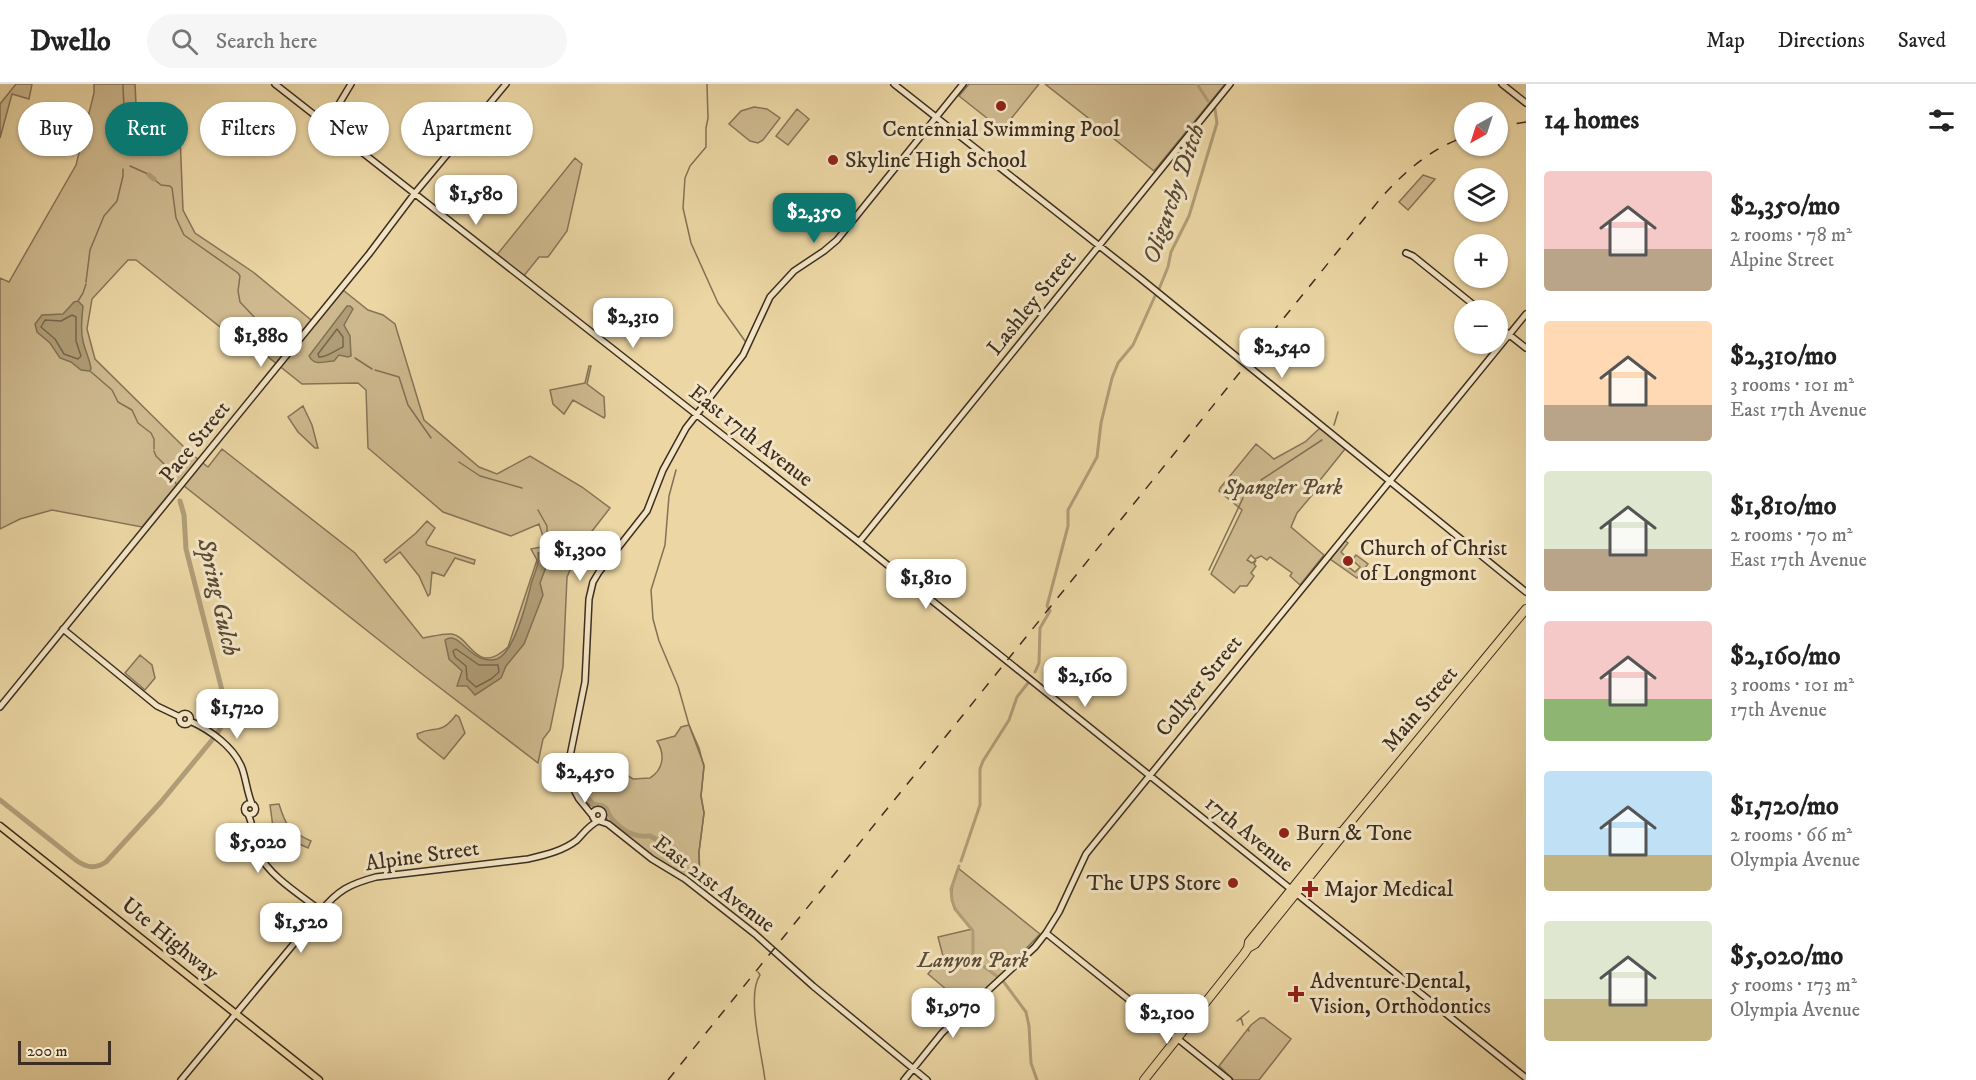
<!DOCTYPE html>
<meta charset="utf-8">
<style>
body{margin:0;font-family:"IM FELL DW Pica",serif;background:#f6f6f6;color:#222;height:100vh;display:flex;flex-direction:column;font-size:22px;white-space:nowrap}
*{box-sizing:border-box;margin:0}
p{font-size:20px;color:#767676}
.icon{flex:none;width:33px;height:33px;fill:none;stroke:currentColor;stroke-width:2;stroke-linecap:round;stroke-linejoin:round}
.map{position:relative;flex:1;overflow:hidden}
.details{display:flex;flex-direction:column;background:#fff;width:450px}
.details>*{flex:none}
.banner{position:absolute;left:18px;top:18px;width:570px;height:54px;display:flex;gap:12px}
.needle{width:39px;rotate:219deg}
.fabs{position:absolute;left:1454px;top:18px;display:grid;gap:12px}
.fabs a{display:grid;place-items:center;width:54px;height:54px;border-radius:50%;background:#fff;box-shadow:0 2px 4px #0004;font-size:30px}
.scale{position:absolute;left:18px;bottom:15px;width:93px;box-sizing:border-box;padding-left:6px;border:3px solid #3e2e21;border-top:0;font-size:16px;line-height:21px;white-space:nowrap;color:#3e2e21;-webkit-text-stroke:4px #f2e4c4;paint-order:stroke}
.price{position:absolute;translate:-50% -51px;padding:0 14px;border-radius:12px;background:#fff;color:#222;font-size:20px;line-height:39px;filter:drop-shadow(0 2px 3px #0008)}
.price::after{content:'';position:absolute;left:50%;top:36px;width:18px;height:14px;margin-left:-9px;background:inherit;clip-path:polygon(0 0,100% 0,50% 100%)}
.price.selected{background:#0f766e;color:#fff}
ul{padding:0;list-style:none}
li{display:flex;align-items:center;gap:18px;height:150px;padding:0 18px}
li span{display:grid;place-items:center;flex:none;width:168px;height:120px;border-radius:6px;color:#555}
li>.icon{margin-inline-start:auto}
span .icon{width:72px;height:72px;fill:#fffc;stroke-width:1}
li b{font-size:26px}
h2{display:flex;justify-content:space-between;align-items:center;height:72px;padding:0 18px;font-size:26px}
.pill{padding:0 21px;border-radius:27px;background:#fff;box-shadow:0 2px 4px #0004;font-size:21px;line-height:54px}
.pill.selected{background:#0f766e;color:#fff}
header{display:flex;align-items:center;gap:36px;box-sizing:border-box;height:84px;padding:0 30px;background:#fff;border-bottom:2px solid #e0e0e0}
header strong{font-size:28px}
nav{display:flex;gap:33px;margin-inline-start:auto;font-size:21px}
.search{width:420px;height:54px;background:#f6f6f6;display:flex;align-items:center;gap:15px;box-sizing:border-box;padding:0 21px;border-radius:33px;color:#767676;font-size:22px}
main{display:flex;flex:1;min-height:0}
.map>svg:first-child{display:block}
.green{fill:#ceb98e;stroke:#867458;stroke-width:1.5;fill-rule:evenodd}
.water{fill:#b09d77;stroke:#827155;stroke-width:1.5}
.lines{fill:none;stroke-linecap:round;stroke-linejoin:round}
.shore{stroke:#77664c;stroke-width:1.5}
.stream{stroke:#827155;stroke-width:1.5}
.canal{stroke:#b09d77;stroke-width:3}
.river{stroke:#b09d77;stroke-width:5}
.secondary-casing{stroke:#3e2e21;stroke-width:8}
.primary-casing{stroke:#3e2e21;stroke-width:9}
.highway-casing{stroke:#3e2e21;stroke-width:10}
.secondary{stroke:#f2e4c4;stroke-width:5}
.primary{stroke:#ebd6a4;stroke-width:6}
.highway{stroke:#ebd6a4;stroke-width:8}
.rail{stroke:#3e2e21;stroke-width:1.5;stroke-dasharray:10 10;stroke-linecap:butt}
.poi-dot{fill:#8f2418;stroke:#f2e4c4;stroke-width:2}
.labels{text-anchor:middle;dominant-baseline:central;stroke-width:6;stroke-linejoin:round;paint-order:stroke}
.poi-label{font-size:22px;fill:#3e2e21;stroke:#f2e4c4;text-anchor:start}
.street-label{font-size:22px;fill:#3e2e21;stroke:#f2e4c4}
.park-label{font-size:22px;font-style:italic;fill:#5b4a37;stroke:#f2e4c4}
.water-label{font-size:24px;font-style:italic;fill:#5a4a36;stroke:#f2e4c4}
</style>
<header>
<strong>Dwello</strong>
<div class="search"><svg class="icon" aria-label="search" viewBox="0 0 24 24"><circle cx="10" cy="10" r="6"/><path d="M15 15l6 6"/></svg>Search here</div>
<nav><a>Map</a><a>Directions</a><a>Saved</a></nav>
</header>
<main>
<div class="map">
<svg width="1526" height="996" viewBox="0 0 1526 996">
<rect width="100%" height="100%" fill="#ebd6a4"/>
<filter id="stains"><feTurbulence type="fractalNoise" baseFrequency=".00333" numOctaves="4"/><feColorMatrix values="0 0 0 0 .2 0 0 0 0 .09 0 0 0 0 .02 0 0 0 .5 -.17"/></filter>
<radialGradient id="worn" r=".72"><stop offset=".6" stop-color="#630" stop-opacity="0"/><stop offset="1" stop-color="#630" stop-opacity=".3"/></radialGradient>
<path class="green" d="M16 0H32L29 15 12 10 0 54V20Z
M94 0H135L136 20 145 31 180 51 183 126 195 149 253 188 316 240 343 206 368 226 383 231 395 240 424 336 479 383 497 390 530 372 582 403 610 424 582 460 567 493 563 583 550 646 543 655 538 679 422 590 179 398 142 443 52 426 20 435 0 445V194L9 198 76 81 94 9ZM128 176H136L229 250 258 265 302 300 358 299 366 306 368 364 443 428 511 452 539 440 546 462 531 465 537 476 508 563C476 593 471 553 452 550 443 549 431 553 423 554L355 469 222 365 208 383 189 368 95 275 87 245 92 215Z
M969 0H1039L1002 46 959 12Z
M1045 0H1225L1154 87 1103 46 1098 51 1088 43 1092 37Z
M754 23 767 25 780 34 763 56 758 59 750 57 729 40 741 27Z
M797 25 809 35 788 61 776 52Z
M575 74 582 80 567 147 548 173H539L523 193 496 172Z
M1423 91 1435 95 1408 126 1399 118Z
M589 282H591L587 300 604 313 605 332 604 334 573 316 564 330 553 320 550 306 585 299Z
M303 322 312 341 318 364H315L298 348 288 333Z
M1320 344 1345 365 1316 401 1318 404 1297 429 1291 443 1324 471 1300 501 1290 492 1292 489 1270 473 1267 476 1261 472 1255 475 1251 471 1247 476 1252 479 1256 476 1254 480 1256 482 1251 489 1254 492 1247 502H1240L1234 509 1211 490 1242 426 1219 407 1220 404 1256 360 1274 375 1305 358Z
M427 437 435 444 426 458 427 461 475 476 474 480 455 474 444 492 432 488 430 510 428 512 419 492 400 468 386 479 384 476 416 449Z
M1345 457 1348 459 1341 468 1346 473 1342 478 1355 488 1360 483 1352 476 1356 471 1368 480 1357 494 1330 475Z
M140 571 152 581 155 594 145 606 125 589Z
M456 631 459 633 465 649 444 675 418 654 417 650C436 641 440 652 456 631Z
M689 641 699 664 704 683 701 712 704 729 699 768V802L653 773 608 737 601 725C580 721 574 704 571 684H579C595 703 604 691 622 688L633 695 650 694C664 685 665 670 657 657L675 652 681 643Z
M279 720C286 743 289 747 311 757L308 764 291 756 283 771 275 758 270 721Z
M958 784 1040 850 999 893 966 922 928 890 943 872 938 853 972 845C949 819 947 817 958 784Z
M1260 934H1264L1291 955 1259 996H1234L1219 982 1251 941Z"/>
<path class="water" d="M78 217 83 222C82 234 80 245 83 257 85 267 90 275 91 285L89 287 81 286 71 278 60 274 50 259 37 248 35 240 42 231 63 230 74 218Z
M347 222H350L353 225 344 241 350 252 351 272 348 273 339 271 334 277C324 277 315 283 309 272Z
M541 468 546 483 540 499 543 511 524 560 506 582 501 594 475 611 467 602H457L462 587 449 575 445 556C460 545 471 583 497 575 514 569 526 520 530 505 532 492 540 483 538 469Z"/>
<g class="lines">
<path class="shore" d="M72 231 76 233V257L81 272 78 275 64 270 55 255 41 243 45 236 61 237Z
M337 245 343 253V263C335 266 328 273 319 273L318 270Z
M456 565 479 581H498L499 588 491 595 476 603 467 595 466 582 455 573 453 567Z"/>
<path class="stream" d="M123 0C123 21 128 50 123 69
M707 0 708 34 706 44V63L690 82 685 94 683 124 691 159 718 219 745 257
M130 82 148 90
M155 96 161 101 170 102 172 104 176 134 184 151 238 189 240 192 238 207 240 218 258 237 266 254 280 258
M86 198 90 166 104 132 117 117 123 92V85
M78 217 83 209 86 200
M355 274 372 285
M375 286 399 293 408 321 431 354
M90 287 112 306 118 318 132 326 138 339 151 349 154 355V365
M1334 341 1338 328
M154 367 156 372 170 386 176 400
M459 378 480 392 522 404
M676 386 669 412 665 461 651 506 653 535 659 557 678 602 689 641 704 681 701 712 704 729 699 768 700 792
M1261 396 1322 356
M538 426 547 442V453
M1209 486 1243 414
M758 888 760 891C746 911 762 970 765 996
M1241 934 1243 941
M1237 937 1249 927
M1248 945 1249 947"/>
<path class="canal" d="M1197 0 1208 17
M1159 205 1168 183 1171 168 1189 132 1217 39 1215 25
M1035 588 1039 579 1040 544 1050 527 1047 522 1068 442V426L1097 373 1101 339 1112 294 1118 279 1133 261 1155 212
M961 777 980 721V685L983 677 1009 636 1017 613 1028 599
M959 782 951 805 952 816 955 825 973 847V872L975 876 998 893
M1003 897 1026 928 1029 942 1031 979 1037 996"/>
<path class="river" d="M149 91 154 95
M180 417 184 431 186 465 226 622 225 636 217 650
M578 703 593 720 603 722
M0 716 77 777C88 784 95 785 106 778L161 718 212 656
M606 724C612 740 630 754 648 752
M650 752 675 765"/>
<g class="secondary-casing">
<path id="secondary" d="M275 0 859 458 1526 994
M894 0 1140 194 1526 508
M1502 0 1526 19
M327 40 351 0
M1406 169 1413 172 1480 226
M1497 241 1526 264
M859 458 1230 0
M63 545 157 622 180 633
M0 623 369 170 415 109 506 0
M179.5 635a5.5 5.5 0 1 1 11 0a5.5 5.5 0 1 1-11 0Z
M190 637C210 646 234 663 242 684 246 695 247 708 252 720
M244.5 725a5.5 5.5 0 1 1 11 0a5.5 5.5 0 1 1-11 0Z
M592.5 731a5.5 5.5 0 1 1 11 0a5.5 5.5 0 1 1-11 0Z
M248 730C254 743 254 757 259 770 269 792 302 812 321 827
M592 731 579 715 571 700 569 677 585 598 589 515 593 498 599 488 647 427 663 386 686 344 743 271 770 213 794 187 824 167 837 156 963 0
M599 737 608 740 652 775 685 795 755 850 813 902 927 996
M1046 849 1229 996
M181 996 321 827C338 806 350 800 376 793L528 775C545 771 563 767 577 756 584 749 588 742 598 737
M904 996 942 949 1035 863 1046 849 1059 828 1086 770 1094 760 1526 230"/>
</g>
<g class="primary-casing">
<path id="primary" d="M0 742 319 996"/>
</g>
<g class="highway-casing">
<path id="highway" d="M1248 864 1255 860 1342 752V748
M1144 996 1244 870 1248 864 1249 858 1338 748H1342L1526 525"/>
</g>
<use href="#secondary" class="secondary"/>
<use href="#primary" class="primary"/>
<use href="#highway" class="highway"/>
<path class="rail" d="M1497 43 1526 38
M668 996 1380 115C1404 88 1429 66 1464 53"/>
</g>
<g class="poi-dot">
<circle cx="1001" cy="22" r="6"/>
<circle cx="833" cy="76" r="6"/>
<circle cx="1348" cy="477" r="6"/>
<circle cx="1284" cy="749" r="6"/>
<circle cx="1233" cy="799" r="6"/>
<path d="M1307 796h6v6h6v6h-6v6h-6v-6h-6v-6h6z"/>
<path d="M1293 901h6v6h6v6h-6v6h-6v-6h-6v-6h6z"/>
</g>
<g class="labels">
<g class="poi-label">
<text x="1001" y="45" text-anchor="middle">Centennial Swimming Pool</text>
<text x="845" y="76">Skyline High School</text>
<text x="1360" y="464">Church of Christ<tspan x="1360" dy="25">of Longmont</tspan></text>
<text x="1296" y="749">Burn &amp; Tone</text>
<text x="1221" y="799" text-anchor="end">The UPS Store</text>
<text x="1324" y="805">Major Medical</text>
<text x="1310" y="897">Adventure Dental,<tspan x="1310" dy="25">Vision, Orthodontics</tspan></text>
</g>
<g class="street-label">
<text transform="translate(1032 219) rotate(-51)">Lashley Street</text>
<text transform="translate(751 352) rotate(38)">East 17th Avenue</text>
<text transform="translate(195 358) rotate(-51)">Pace Street</text>
<text transform="translate(1199 602) rotate(-51)">Collyer Street</text>
<text transform="translate(1420 625) rotate(-50)">Main Street</text>
<text transform="translate(1249 750) rotate(39)">17th Avenue</text>
<text transform="translate(422 772) rotate(-8)">Alpine Street</text>
<text transform="translate(714 800) rotate(37)">East 21st Avenue</text>
<text transform="translate(170 855) rotate(39)">Ute Highway</text>
</g>
<g class="park-label">
<text x="1283" y="403">Spangler Park</text>
<text x="973" y="876">Lanyon Park</text>
</g>
<g class="water-label">
<text transform="translate(1174 110) rotate(-71)">Oligarchy Ditch</text>
<text transform="translate(218 513) rotate(77)">Spring Gulch</text>
</g>
</g>
<rect width="100%" height="100%" filter="url(#stains)"/>
<rect width="100%" height="100%" fill="url(#worn)"/>
</svg>
<div class="fabs">
<a><svg class="needle" viewBox="-14 -14 28 28"><path d="M0-13l5 13h-10z" fill="#e53935"/><path d="M0 13l5-13h-10z" fill="#767676"/></svg></a>
<a><svg class="icon" aria-label="layers" viewBox="0 0 24 24"><path d="M12 4l9 5-9 5-9-5zM3 14l9 5 9-5"/></svg></a>
<a>+</a>
<a>−</a>
</div>
<div class="scale">200 m</div>
<b class="price" style="left:476px;top:142px">$1,580</b>
<b class="price selected" style="left:814px;top:160px">$2,350</b>
<b class="price" style="left:633px;top:265px">$2,310</b>
<b class="price" style="left:261px;top:284px">$1,880</b>
<b class="price" style="left:1282px;top:295px">$2,540</b>
<b class="price" style="left:580px;top:498px">$1,300</b>
<b class="price" style="left:926px;top:526px">$1,810</b>
<b class="price" style="left:1085px;top:624px">$2,160</b>
<b class="price" style="left:237px;top:656px">$1,720</b>
<b class="price" style="left:585px;top:720px">$2,450</b>
<b class="price" style="left:258px;top:790px">$5,020</b>
<b class="price" style="left:301px;top:870px">$1,520</b>
<b class="price" style="left:953px;top:955px">$1,970</b>
<b class="price" style="left:1167px;top:961px">$2,100</b>
<div class="banner">
<a class="pill">Buy</a>
<a class="pill selected">Rent</a>
<a class="pill">Filters</a>
<a class="pill">New</a>
<a class="pill">Apartment</a>
</div>
</div>
<section class="details">
<h2>14 homes<svg class="icon" aria-label="filters" viewBox="0 0 24 24"><path d="M4 7h16M4 17h16"/><circle cx="9" cy="7" r="2"/><circle cx="15" cy="17" r="2"/></svg></h2>
<ul>
<li><span style="background:linear-gradient(#f6c9c9 65%,#b9a48a 0)"><svg class="icon" aria-label="home" viewBox="0 0 24 24"><path d="M3 11l9-7 9 7M6 9v11h12V9"/></svg></span><div><b>$2,350/mo</b><p>2 rooms · 78 m²</p><p>Alpine Street</p></div></li>
<li><span style="background:linear-gradient(#ffd9b3 70%,#b9a48a 0)"><svg class="icon" aria-label="home" viewBox="0 0 24 24"><path d="M3 11l9-7 9 7M6 9v11h12V9"/></svg></span><div><b>$2,310/mo</b><p>3 rooms · 101 m²</p><p>East 17th Avenue</p></div></li>
<li><span style="background:linear-gradient(#dfe7d0 65%,#b9a48a 0)"><svg class="icon" aria-label="home" viewBox="0 0 24 24"><path d="M3 11l9-7 9 7M6 9v11h12V9"/></svg></span><div><b>$1,810/mo</b><p>2 rooms · 70 m²</p><p>East 17th Avenue</p></div></li>
<li><span style="background:linear-gradient(#f6c9c9 65%,#8fb573 0)"><svg class="icon" aria-label="home" viewBox="0 0 24 24"><path d="M3 11l9-7 9 7M6 9v11h12V9"/></svg></span><div><b>$2,160/mo</b><p>3 rooms · 101 m²</p><p>17th Avenue</p></div></li>
<li><span style="background:linear-gradient(#bfe0f5 70%,#c2b280 0)"><svg class="icon" aria-label="home" viewBox="0 0 24 24"><path d="M3 11l9-7 9 7M6 9v11h12V9"/></svg></span><div><b>$1,720/mo</b><p>2 rooms · 66 m²</p><p>Olympia Avenue</p></div></li>
<li><span style="background:linear-gradient(#dfe7d0 65%,#c2b280 0)"><svg class="icon" aria-label="home" viewBox="0 0 24 24"><path d="M3 11l9-7 9 7M6 9v11h12V9"/></svg></span><div><b>$5,020/mo</b><p>5 rooms · 173 m²</p><p>Olympia Avenue</p></div></li>
</ul>
</section>
</main>
